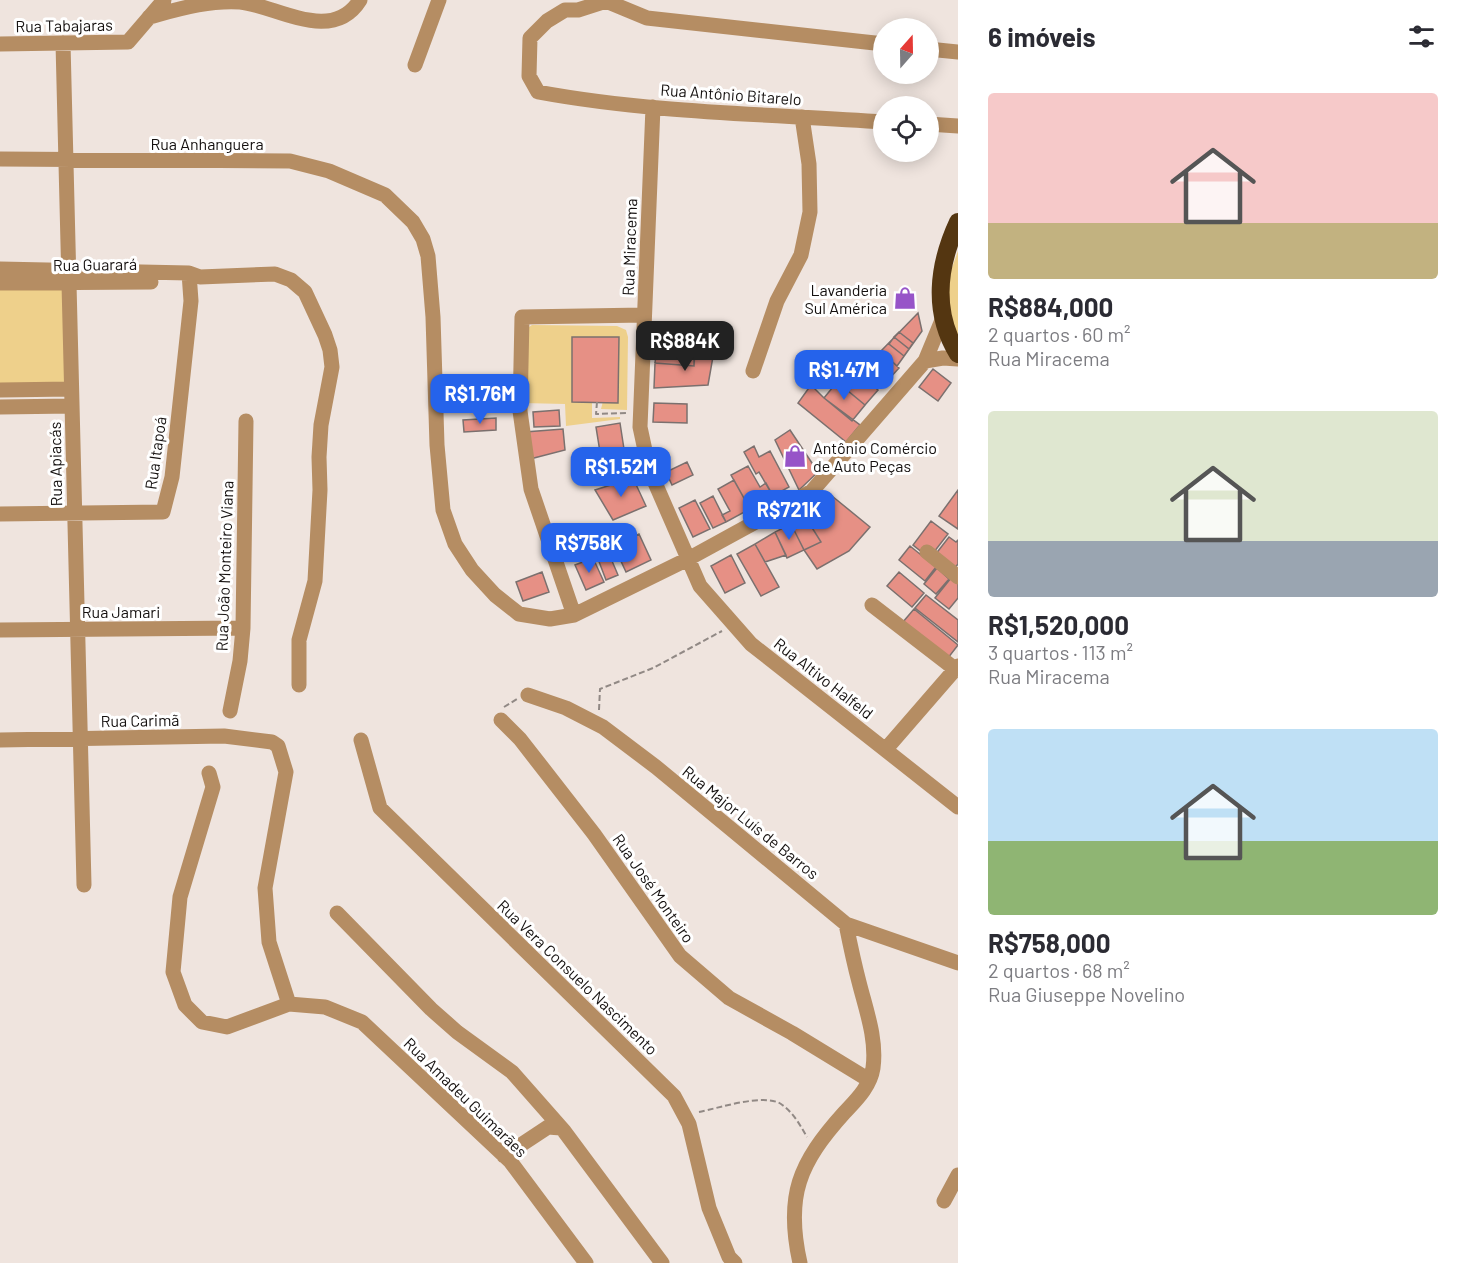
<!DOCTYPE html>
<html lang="pt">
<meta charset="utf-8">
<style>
body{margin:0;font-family:Barlow,sans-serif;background:#f2f2f3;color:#2b2b33;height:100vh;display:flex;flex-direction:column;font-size:22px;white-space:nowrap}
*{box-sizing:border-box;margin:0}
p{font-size:20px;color:#7c7c81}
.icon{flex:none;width:33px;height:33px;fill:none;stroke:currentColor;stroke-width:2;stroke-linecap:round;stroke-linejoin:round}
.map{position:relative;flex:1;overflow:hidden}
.panel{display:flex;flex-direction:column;background:#fff;width:510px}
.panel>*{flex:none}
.needle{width:39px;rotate:20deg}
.controls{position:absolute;left:873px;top:18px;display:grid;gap:12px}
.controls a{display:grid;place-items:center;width:66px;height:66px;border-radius:50%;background:#fff;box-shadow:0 3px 15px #0003;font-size:30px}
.price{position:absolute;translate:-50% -51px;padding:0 14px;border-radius:12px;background:#2563eb;color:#fff;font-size:20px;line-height:39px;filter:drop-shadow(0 2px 3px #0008)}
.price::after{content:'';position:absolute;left:50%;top:36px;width:18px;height:14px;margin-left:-9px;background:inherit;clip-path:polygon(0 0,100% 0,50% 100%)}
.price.active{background:#222;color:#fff}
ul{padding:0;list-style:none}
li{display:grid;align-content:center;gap:12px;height:318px;padding:0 30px}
li span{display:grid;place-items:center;height:186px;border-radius:6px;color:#555}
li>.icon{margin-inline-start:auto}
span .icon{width:108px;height:108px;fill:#fffc;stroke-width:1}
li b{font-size:26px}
h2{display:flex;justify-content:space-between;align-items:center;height:72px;padding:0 30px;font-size:26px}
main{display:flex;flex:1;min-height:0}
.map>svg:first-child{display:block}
.green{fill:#eed08b}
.building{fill:#e69085;stroke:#7b706e;stroke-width:1.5}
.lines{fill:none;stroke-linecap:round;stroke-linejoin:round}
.path{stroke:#918985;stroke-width:2;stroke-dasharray:6 3;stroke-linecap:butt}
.minor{stroke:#b58d63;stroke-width:15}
.highway{stroke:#543611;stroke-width:18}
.labels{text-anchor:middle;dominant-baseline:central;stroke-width:6;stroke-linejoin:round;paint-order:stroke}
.street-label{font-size:16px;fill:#14100f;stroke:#fff}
.poi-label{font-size:16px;fill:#14100f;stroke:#fff;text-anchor:end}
</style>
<main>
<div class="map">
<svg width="958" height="1263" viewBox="0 0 958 1263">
<rect width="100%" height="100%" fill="#efe4de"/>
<path class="green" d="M958 251V337L954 333 946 284Z
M0 286H66L67 386 0 385Z
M532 325 617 326 626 330 628 337 627 410 601 409 619 338 572 337V402H592V418L620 417V419L566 426 565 404 522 403 526 329Z"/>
<path class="building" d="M918 313 922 331 897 366 881 351Z
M659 329 694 330V366L655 363Z
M899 332 913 343 909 349 894 337Z
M572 337H619L618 403 572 402Z
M894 337 909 349 904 356 889 344Z
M695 350 714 351 708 385 654 388 655 363 694 366Z
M886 356 899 368 888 380 875 369Z
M933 369 951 383 938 401 919 387Z
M854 370 878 390 865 405 841 385Z
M837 382 865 405 852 421 824 398Z
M811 385 824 398 860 425 846 442 798 403Z
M654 403 687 404V423L653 422Z
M559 410 560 426 534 427 533 412Z
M496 418V430L464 432 463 420Z
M620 423 624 449 600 452 596 427Z
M563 429 565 450 530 459 525 432Z
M790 430 818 472 799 490 775 440Z
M754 446 759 457 770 451 789 487 773 496 759 472 756 474 744 452Z
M623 456 627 474 603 479 600 461Z
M687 462 693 475 672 485 666 472Z
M748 466 760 487 766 483 773 496 750 509 731 475Z
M633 478 646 506 613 520 595 490Z
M734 480 750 509 726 522 722 515 730 511 718 489Z
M958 490V529L939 516Z
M713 496 726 522 713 528 700 503Z
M832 496 870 527 849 551 817 569 804 550 821 542 806 518Z
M695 500 710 529 693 537 679 508Z
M806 518 821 542 804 550 791 524Z
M931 521 948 534 934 552 923 553 913 545Z
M791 524 804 550 787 558 775 532Z
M775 532 786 555 765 562 755 544Z
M639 534 651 560 626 572 614 546Z
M949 537 956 542 958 540V564L953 570 935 555Z
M755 544 779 587 761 596 737 554Z
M910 546 936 567 925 581 899 560Z
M609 554 618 575 606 580 598 559Z
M731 555 745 583 725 593 711 566Z
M593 558 604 582 586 590 575 565Z
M937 568 949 579 936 594 924 584Z
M542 572 549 592 523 601 516 582Z
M899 572 924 593 912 607 887 586Z
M951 578 958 583V598L949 609 935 598Z
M926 595 958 620V642L915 608Z
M914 609 958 645 948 658 903 622Z"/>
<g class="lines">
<path class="path" d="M597 402 596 414 626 413
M504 707 517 699
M599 710 600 689 653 668 722 631
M699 1112C719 1108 764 1093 781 1104 793 1112 800 1125 807 1137"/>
<path class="minor" d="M149 17C179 9 208 0 240 2 275 5 332 45 360 0
M63 43 84 885
M0 44 128 42 164 0
M884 44 647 18 606 1 578 10H565L547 21 530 38 529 76 538 92C651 113 769 114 884 122
M928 49 958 52
M415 65 439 0
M653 107 640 427 649 469 700 586 751 644 958 807
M928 124 958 126
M0 159 290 161 329 171 385 195 413 222 423 239 428 256 433 317 437 445 443 510 455 544 472 570 495 595 519 614 550 619 574 615 688 559 812 491 925 361 942 320
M0 269 189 273 200 277 275 274 291 280 305 292 325 335 330 350 332 367 321 425 319 457 320 490 315 581 299 640V685
M0 283 151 282
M925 361 943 358 958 359
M753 371 777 301 801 255 810 212 809 164 802 117
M0 390 71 389
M0 407 72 406
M0 514 163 512 172 477 191 301 189 273
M927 552 958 577
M872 605 955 669
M574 615 531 489 520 411 522 317 644 315
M0 630 243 628
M528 695 566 708 603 727 656 767 846 924 958 963
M230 711 240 661 243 628 246 421
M501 720 520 739 594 834 680 956 729 998 792 1033 869 1080
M0 740 224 736 272 742 278 746 286 772 265 888 269 942 289 1004
M361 740 380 808 674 1096 689 1124 709 1208 729 1257 735 1263
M886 749 958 666
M209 773 213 787 180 897 173 972 185 1005 202 1022 227 1027 289 1004 325 1007 362 1022 510 1161 586 1263
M337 913 431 1009 457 1032 512 1072 564 1131 662 1263
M504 1156 548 1127 561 1128
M944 1201 958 1175
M800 1263C785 1196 799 1163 844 1113 856 1100 870 1087 873 1068 877 1039 866 1010 859 982 854 963 850 944 846 924"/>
<path class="highway" d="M958 222C938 265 932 312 958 354"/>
</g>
<defs>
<g id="shop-bare" transform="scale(1.8)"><path d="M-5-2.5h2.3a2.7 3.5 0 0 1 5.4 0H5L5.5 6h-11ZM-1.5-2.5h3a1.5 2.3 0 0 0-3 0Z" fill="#9754c8" stroke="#fff" stroke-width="2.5" paint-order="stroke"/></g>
</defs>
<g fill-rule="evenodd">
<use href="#shop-bare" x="905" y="298"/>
<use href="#shop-bare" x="795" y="456"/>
</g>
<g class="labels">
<g class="street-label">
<text transform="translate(64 25) rotate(-1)">Rua Tabajaras</text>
<text transform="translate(731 94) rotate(4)">Rua Antônio Bitarelo</text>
<text x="207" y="143">Rua Anhanguera</text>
<text transform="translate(629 247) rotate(-88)">Rua Miracema</text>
<text transform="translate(95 264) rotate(-1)">Rua Guarará</text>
<text transform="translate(155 453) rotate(-82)">Rua Itapoá</text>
<text transform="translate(55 464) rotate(-91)">Rua Apiacás</text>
<text transform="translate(224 566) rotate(-88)">Rua João Monteiro Viana</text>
<text x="121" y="611">Rua Jamari</text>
<text transform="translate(824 678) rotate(38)">Rua Altivo Halfeld</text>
<text transform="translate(140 720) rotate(-1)">Rua Carimã</text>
<text transform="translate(751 822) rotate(39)">Rua Major Luís de Barros</text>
<text transform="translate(654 888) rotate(55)">Rua José Monteiro</text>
<text transform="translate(578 977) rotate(44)">Rua Vera Consuelo Nascimento</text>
<text transform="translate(466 1097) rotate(44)">Rua Amadeu Guimarães</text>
</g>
<g class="poi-label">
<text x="887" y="289">Lavanderia<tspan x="887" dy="18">Sul América</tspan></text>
<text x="813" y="447" text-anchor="start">Antônio Comércio<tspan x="813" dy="18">de Auto Peças</tspan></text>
</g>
</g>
</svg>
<div class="controls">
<a><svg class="needle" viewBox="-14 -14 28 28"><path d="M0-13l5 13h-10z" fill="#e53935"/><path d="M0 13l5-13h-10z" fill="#7c7c81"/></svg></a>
<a><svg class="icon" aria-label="locate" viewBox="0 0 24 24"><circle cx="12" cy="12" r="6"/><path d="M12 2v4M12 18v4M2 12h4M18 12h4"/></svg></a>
</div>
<b class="price active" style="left:685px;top:372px">R$884K</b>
<b class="price" style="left:844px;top:401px">R$1.47M</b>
<b class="price" style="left:480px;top:425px">R$1.76M</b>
<b class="price" style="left:621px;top:498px">R$1.52M</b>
<b class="price" style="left:789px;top:541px">R$721K</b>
<b class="price" style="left:589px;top:574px">R$758K</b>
</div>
<section class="panel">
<h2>6 imóveis<svg class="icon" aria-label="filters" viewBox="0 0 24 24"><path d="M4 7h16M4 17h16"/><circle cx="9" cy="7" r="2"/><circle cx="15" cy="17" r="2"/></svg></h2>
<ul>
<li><span style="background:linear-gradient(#f6c9c9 70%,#c2b280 0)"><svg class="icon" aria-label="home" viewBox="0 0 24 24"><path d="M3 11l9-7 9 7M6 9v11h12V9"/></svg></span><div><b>R$884,000</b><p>2 quartos · 60 m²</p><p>Rua Miracema</p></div></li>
<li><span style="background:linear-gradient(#dfe7d0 70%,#9aa5b1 0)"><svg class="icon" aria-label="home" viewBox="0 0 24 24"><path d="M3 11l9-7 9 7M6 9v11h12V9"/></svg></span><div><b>R$1,520,000</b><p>3 quartos · 113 m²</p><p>Rua Miracema</p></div></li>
<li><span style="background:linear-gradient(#bfe0f5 60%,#8fb573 0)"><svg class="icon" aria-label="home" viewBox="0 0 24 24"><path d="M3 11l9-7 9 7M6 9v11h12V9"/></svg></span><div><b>R$758,000</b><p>2 quartos · 68 m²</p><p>Rua Giuseppe Novelino</p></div></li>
</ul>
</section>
</main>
